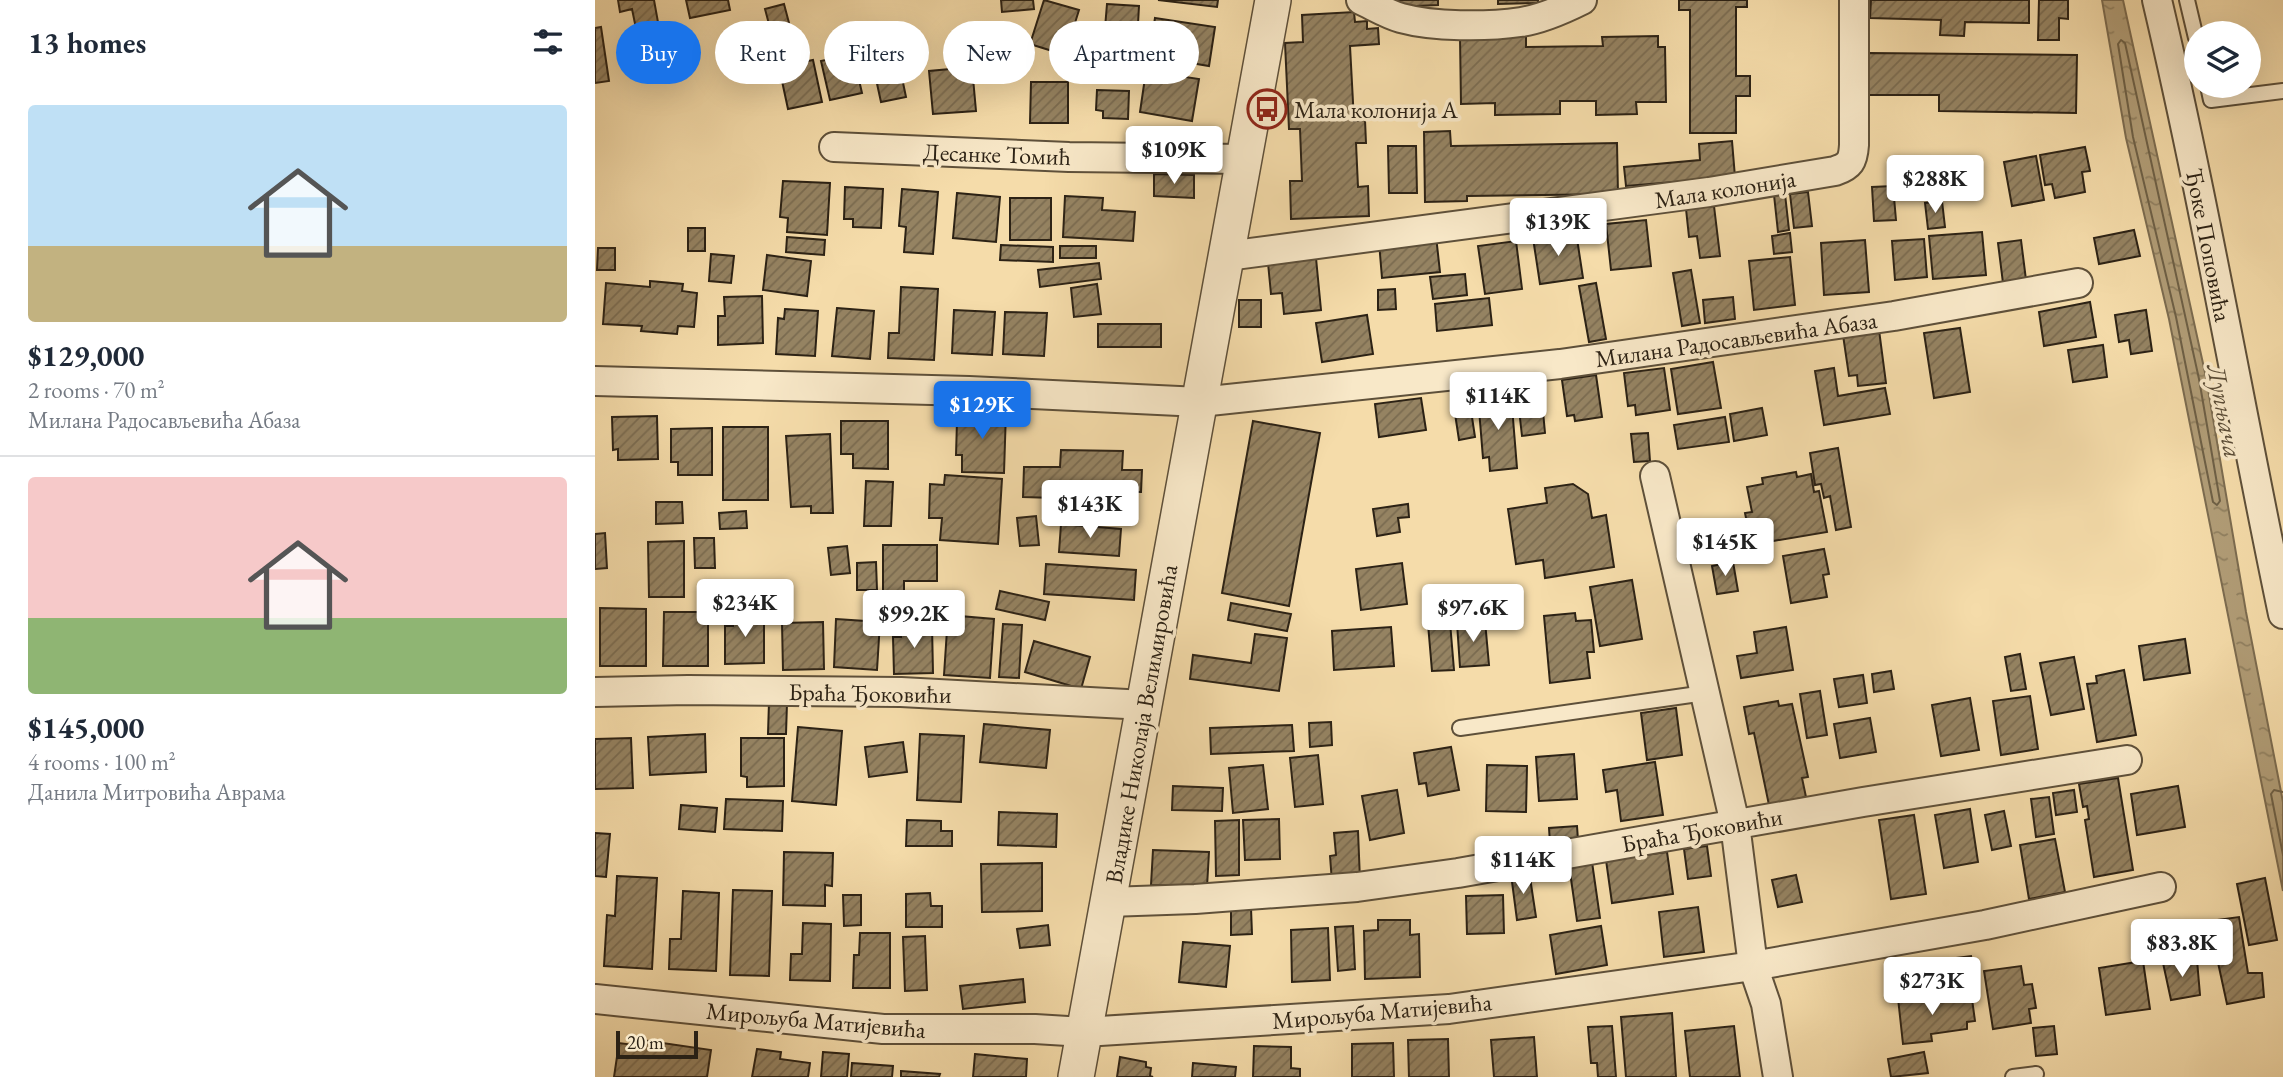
<!DOCTYPE html>
<meta charset="utf-8">
<style>
body{margin:0;font-family:"EB Garamond",serif;background:#f6f6f7;color:#1f2937;height:100vh;display:flex;flex-direction:column;font-size:26px;white-space:nowrap}
*{box-sizing:border-box;margin:0}
p{font-size:23px;color:#747a83}
.icon{flex:none;width:38px;height:38px;fill:none;stroke:currentColor;stroke-width:2;stroke-linecap:round;stroke-linejoin:round}
.map{position:relative;flex:1;overflow:hidden}
.sheet{display:flex;flex-direction:column;background:#fff;width:595px}
.sheet>*{flex:none}
.top-card{position:absolute;left:21px;top:21px;width:665px;height:63px;display:flex;gap:14px}
.buttons{position:absolute;left:1589px;top:21px;display:grid;gap:14px}
.buttons a{display:grid;place-items:center;width:77px;height:77px;border-radius:50%;background:#fff;box-shadow:0 7px 28px #0002;font-size:35px}
.scale{position:absolute;left:21px;bottom:18px;width:82px;box-sizing:border-box;padding-left:7px;border:4px solid #2c2215;border-top:0;font-size:19px;line-height:24px;white-space:nowrap;color:#2c2215;-webkit-text-stroke:5px #f8e8c8;paint-order:stroke}
.price{position:absolute;translate:-50% -60px;padding:0 16px;border-radius:7px;background:#fff;color:#222;font-size:23px;line-height:46px;filter:drop-shadow(0 2px 4px #0008)}
.price::after{content:'';position:absolute;left:50%;top:42px;width:21px;height:16px;margin-left:-10px;background:inherit;clip-path:polygon(0 0,100% 0,50% 100%)}
.price.active{background:#1a73e8;color:#fff}
ul{padding:0;list-style:none}
li{display:grid;align-content:center;gap:14px;height:371px;padding:0 28px}
li+li{border-top:2px solid #e0e1e3}
li span{display:grid;place-items:center;height:217px;border-radius:7px;color:#555}
li>.icon{margin-inline-start:auto}
span .icon{width:126px;height:126px;fill:#fffc;stroke-width:1}
li b{font-size:30px}
h2{display:flex;justify-content:space-between;align-items:center;height:84px;padding:0 28px;font-size:30px}
.chip{padding:0 24px;border-radius:32px;background:#fff;box-shadow:0 7px 28px #0002;font-size:24px;line-height:63px}
.chip.active{background:#1a73e8;color:#fff}
main{display:flex;flex:1;min-height:0}
.map>svg:first-child{display:block}
.water{fill:url(#water-ripples);stroke:#7c6c50;stroke-width:2}
.lines{fill:none;stroke-linecap:round;stroke-linejoin:round}
.shore{stroke:#6e6046;stroke-width:2}
.building{fill:url(#building-hatch);stroke:#2c2215;stroke-width:2}
.service-casing{stroke:#5e503a;stroke-width:18}
.minor-casing{stroke:#5e503a;stroke-width:32}
.tertiary-casing{stroke:#5e503a;stroke-width:38}
.service{stroke:#f8e8c8;stroke-width:14}
.minor{stroke:#f8e8c8;stroke-width:28}
.tertiary{stroke:#f8e8c8;stroke-width:35}
.labels{text-anchor:middle;dominant-baseline:central;stroke-width:7;stroke-linejoin:round;paint-order:stroke}
.poi-label{font-size:24px;fill:#2c2215;stroke:#f8e8c8;text-anchor:start}
.street-label{font-size:24px;fill:#2c2215;stroke:#f8e8c8}
.water-label{font-size:26px;font-style:italic;fill:#5b4d37;stroke:#f8e8c8}
</style>
<main>
<section class="sheet">
<h2>13 homes<svg class="icon" aria-label="filters" viewBox="0 0 24 24"><path d="M4 7h16M4 17h16"/><circle cx="9" cy="7" r="2"/><circle cx="15" cy="17" r="2"/></svg></h2>
<ul>
<li><span style="background:linear-gradient(#bfe0f5 65%,#c2b280 0)"><svg class="icon" aria-label="home" viewBox="0 0 24 24"><path d="M3 11l9-7 9 7M6 9v11h12V9"/></svg></span><div><b>$129,000</b><p>2 rooms · 70 m²</p><p>Милана Радосављевића Абаза</p></div></li>
<li><span style="background:linear-gradient(#f6c9c9 65%,#8fb573 0)"><svg class="icon" aria-label="home" viewBox="0 0 24 24"><path d="M3 11l9-7 9 7M6 9v11h12V9"/></svg></span><div><b>$145,000</b><p>4 rooms · 100 m²</p><p>Данила Митровића Аврама</p></div></li>
</ul>
</section>
<div class="map">
<svg width="1688" height="1077" viewBox="0 0 1688 1077">
<defs>
<pattern id="water-ripples" width="26" height="14" patternUnits="userSpaceOnUse" patternTransform="scale(1.75)"><rect width="26" height="14" fill="#b19d77"/><path d="M2 4q2-2 4 0t4 0M15 11q2-2 4 0t4 0" fill="none" stroke="#908060"/></pattern>
<pattern id="building-hatch" width="6" height="6" patternUnits="userSpaceOnUse" patternTransform="scale(1.75)"><rect width="6" height="6" fill="#958362"/><path d="M-1 1l2-2M0 6l6-6M5 7l2-2" fill="none" stroke="#7a6b50"/></pattern>
</defs>
<rect width="100%" height="100%" fill="#f5dcaa"/>
<filter id="stains"><feTurbulence type="fractalNoise" baseFrequency=".00286" numOctaves="4"/><feColorMatrix values="0 0 0 0 .2 0 0 0 0 .09 0 0 0 0 .02 0 0 0 .5 -.17"/></filter>
<radialGradient id="worn" r=".72"><stop offset=".6" stop-color="#630" stop-opacity="0"/><stop offset="1" stop-color="#630" stop-opacity=".3"/></radialGradient>
<path class="water" d="M1507 0H1528L1611 377 1651 612 1688 802V891L1574 319 1531 138Z"/>
<g class="lines">
<path class="shore" d="M1526 40 1530 43 1604 379 1625 501 1622 505 1618 502 1581 317 1538 137 1523 44Z
M1688 792 1679 790 1676 794 1688 855"/>
</g>
<path class="building" d="M23 0H59L66 39 44 43 37 9 25 12Z
M91 0H133L135 10 95 18Z
M406 0H438L439 9 407 12Z
M449 0 484 10 470 55 435 44Z
M563 0H623L622 7Z
M799 0H843V5L799 7Z
M903 0H943V3L903 4Z
M1084 0H1152V7H1141V76H1155V96H1141V133H1095V10H1084Z
M1276 0H1434V23L1370 22 1369 36 1345 35 1346 20 1275 18Z
M1444 0H1473V19L1464 18V40H1443Z
M189 4 203 57 184 62 170 9Z
M512 4 544 6 542 42 509 40Z
M759 12 760 22 772 21V29L783 28 784 44 755 46 759 121 770 120 771 143H761L763 187 773 186 774 216 696 219 695 181H707L705 129H694L690 43 708 42 707 15Z
M560 18 620 27 614 66 554 56Z
M6 27 14 81 0 83V28Z
M931 35V47L1008 46 1007 37 1063 36V47H1070L1071 102H1041L1042 114 1001 115V101H965V114L900 115V103L866 104 865 37Z
M301 49 311 97 286 102 281 79 269 82 264 56Z
M1274 53 1482 55 1481 113 1344 111V95H1274Z
M258 54 267 93 235 100 226 61Z
M487 56 540 61 538 82 485 78Z
M218 60 227 102 193 109 184 67Z
M377 67 381 111 338 114 334 71Z
M551 71 604 79 597 121 545 112Z
M436 82H473V123H435Z
M502 90 534 91 533 119 508 118V111L501 110Z
M855 131 856 146 1022 143 1023 194 872 196V201L830 202 829 132Z
M1137 141 1140 177 1031 186 1029 167 1105 160 1104 144Z
M793 146H821L822 193H794Z
M1490 147 1495 171 1487 172 1490 192 1460 198 1457 184 1450 185 1445 155Z
M1441 156 1449 200 1417 206 1409 162Z
M559 174 599 175V198L559 196Z
M188 181 235 183 232 235 192 232 193 218 185 217Z
M1298 186 1301 220 1279 221 1277 187Z
M250 187 288 189 286 228 258 227V219H249Z
M307 189 343 192 338 254 309 252 311 227 304 226Z
M1213 192 1217 226 1199 228 1195 194Z
M362 193 405 197 401 242 358 238Z
M1190 194 1194 230 1183 232 1179 195Z
M470 196 508 198 507 210 540 212 538 241 468 237Z
M415 198H456V240H415Z
M1347 201 1350 227 1333 229 1330 203Z
M1119 206 1125 256 1105 258 1102 236 1094 237 1091 209Z
M1051 220 1056 266 1016 270 1011 224Z
M93 228H110V251H93Z
M1539 230 1545 256 1504 264 1499 238Z
M981 232 988 278 945 284 938 238Z
M1387 232 1391 275 1338 279 1334 236Z
M1195 233 1197 252 1179 254 1177 236Z
M841 236 845 272 787 278 784 242Z
M192 237 230 240 229 255 191 252Z
M1329 239 1332 277 1300 280 1297 241Z
M1270 240 1274 292 1229 295 1226 243Z
M1426 240 1431 280 1408 283 1403 243Z
M921 241 927 289 890 294 883 246Z
M406 245 458 247V262L405 260Z
M465 246H501V258H465Z
M3 248H20V270H2Z
M116 254 139 256 136 283 114 281Z
M172 255 216 261 212 296 168 290Z
M1195 257 1200 305 1159 310 1154 261Z
M721 258 726 310 689 314 687 293 676 294 673 263Z
M504 263 506 279 445 287 443 270Z
M1096 270 1105 323 1087 326 1078 273Z
M870 274 872 295 838 299 835 277Z
M55 281 88 284 87 291 102 293 99 327 83 326 82 334 46 331 47 326 8 324 11 283 55 287Z
M1001 283 1011 339 994 342 984 286Z
M502 284 506 314 479 317 476 288Z
M306 287 343 289 339 360 293 358 294 333H304Z
M800 289 801 309 783 310V290Z
M167 296 168 343 123 345V316H130L129 297Z
M1138 297 1140 319 1110 323 1108 300Z
M894 298 897 325 842 331 840 304Z
M644 300H666V327H644Z
M1495 302 1501 337 1449 346 1444 312Z
M242 308 279 311 275 359 237 356Z
M190 309 223 311 220 356 181 354 183 318 189 319Z
M359 310 400 312 397 355 357 353Z
M1551 310 1557 351 1536 354 1534 340 1524 342 1520 315Z
M410 312 452 313 449 356 408 354Z
M772 315 778 354 727 362 721 323Z
M503 324H566V347H503Z
M1365 328 1375 392 1339 398 1329 333Z
M1284 330 1291 383 1263 386 1262 375 1254 376 1248 335Z
M1508 345 1512 377 1478 382 1473 350Z
M1118 362 1126 408 1083 414 1076 369Z
M1069 368 1075 410 1041 415 1040 405 1033 406 1029 373Z
M1239 368 1243 396 1290 388 1295 414 1229 425 1220 371Z
M1001 375 1007 417 980 421 979 415 972 416 967 380Z
M946 390 950 433 927 436 922 392Z
M916 394 922 468 895 471 894 457 888 458 883 397Z
M826 398 831 430 784 437 780 404Z
M875 404 880 437 864 440 859 407Z
M1167 408 1172 435 1139 441 1135 414Z
M370 410 411 411 409 473 367 472V455H361L362 421H370Z
M62 416 63 459 23 460V449L18 450 17 417Z
M1130 417 1134 442 1083 449 1079 425Z
M246 421H293V469L258 468V454H246Z
M658 421 725 433 694 606 627 593Z
M128 427H173V500H128Z
M117 428V475H83V462H76V429Z
M1053 433 1055 461 1039 462 1036 434Z
M235 434 238 513H216V506L196 507 191 436Z
M1243 448 1256 527 1241 530 1235 496 1229 498 1226 484 1220 485 1215 453Z
M466 450 528 451 527 470H547L546 492 493 491V499L428 497 429 467H465Z
M1201 472 1202 477 1216 474 1219 492 1224 491 1232 532 1178 541 1177 535 1162 538 1159 521 1152 523 1150 513 1157 512 1152 487 1168 484 1167 478Z
M350 475 407 479 403 544 345 540 347 518H334L335 484 349 485Z
M271 481 298 482 296 526H269Z
M978 484 993 494 997 518 1011 515 1019 567 950 578 948 560 921 564 913 509 952 503 950 488Z
M61 502H87L88 523 61 524Z
M813 504 814 517 803 518 805 532 782 536 778 509Z
M151 511 152 528 125 529 124 513Z
M441 516 444 545 425 546 422 518Z
M466 524 526 529 524 556 464 552Z
M10 533 12 568 0 569V534Z
M99 538H119L120 568H100Z
M89 541V597H54L53 542Z
M288 545H342V581H309V595H288Z
M252 546 255 573 236 575 233 548Z
M1229 549 1234 574 1228 575 1232 597 1196 603 1188 556Z
M281 562 282 590H262V563Z
M1138 562 1143 591 1122 594 1117 566Z
M807 563 812 604 766 610 761 569Z
M451 564 541 570 539 600 449 594Z
M1037 580 1047 639 1005 646 995 587Z
M405 591 454 602 450 620 401 609Z
M636 603 696 614 692 631 633 620Z
M5 608 51 609V666H5Z
M854 610 859 670 837 671 832 612Z
M169 611V663L130 664V626H138V612Z
M69 612H113V666H68Z
M980 613 981 621 996 620 999 652H992L995 678 955 683 949 616Z
M353 615 399 619 395 678 349 675Z
M241 619 285 622 282 670 239 667Z
M890 621 894 665 865 667 862 623Z
M228 622 229 669 188 670 187 623Z
M408 624 427 625 424 678 404 677Z
M337 625 338 673 299 674 298 637H306V626Z
M796 627 799 666 739 670 737 631Z
M1191 627 1198 670 1146 678 1142 656 1162 653 1159 632Z
M660 634 692 638 684 691 595 679 598 655 656 663Z
M1590 639 1595 673 1549 680 1544 646Z
M439 641 495 657 486 689 430 672Z
M1425 654 1431 689 1416 691 1410 657Z
M1479 657 1489 709 1456 715 1445 663Z
M1529 670 1541 735 1502 742 1492 684 1502 683 1501 676Z
M1296 671 1299 689 1279 692 1277 674Z
M1268 675 1272 703 1244 707 1239 679Z
M1225 691 1232 735 1212 738 1205 694Z
M1435 696 1443 749 1406 755 1398 701Z
M1375 698 1384 750 1346 756 1337 705Z
M1183 701 1184 706 1197 704 1213 777 1207 778 1211 797 1174 805 1159 733 1154 734 1149 707Z
M174 702 192 703 191 734H173Z
M1081 708 1087 755 1052 760 1046 713Z
M1275 718 1281 752 1245 758 1239 724Z
M736 722 737 745 715 747 714 723Z
M389 724 455 730 451 768 385 762Z
M697 725 699 751 616 754 615 728Z
M203 727 247 731 241 805 197 801Z
M110 734 111 772 55 775 53 737Z
M325 734 369 736 366 802 322 800Z
M36 738 38 788 0 789V739Z
M146 738H189V786L152 787V777L146 776Z
M308 742 312 772 274 777 270 747Z
M856 747 864 790 833 796 831 783 824 784 819 753Z
M979 754 982 799 944 801 941 757Z
M723 755 728 804 700 807 695 758Z
M1060 762 1068 815 1026 821 1022 790 1011 792 1008 770Z
M668 765 673 809 638 813 634 768Z
M892 765 932 766 931 812 891 811Z
M1523 778 1538 870 1499 877 1490 820 1494 819 1492 806 1488 807 1484 784Z
M578 786 628 788 627 811 577 810Z
M1583 786 1590 827 1542 835 1536 794Z
M802 790 809 833 775 840 767 796Z
M1479 790 1482 812 1461 815 1458 793Z
M1454 797 1459 834 1441 837 1436 799Z
M131 799 188 801 187 831 129 829Z
M86 805 122 808 120 832 84 829Z
M1375 809 1383 862 1349 868 1340 815Z
M1409 811 1416 846 1397 850 1390 815Z
M404 812 462 814 461 847 403 845Z
M1319 815 1331 894 1296 899 1284 820Z
M684 819 685 859 650 860 648 820Z
M312 820 346 821V831H357V846H311Z
M644 820V875L621 876 620 821Z
M982 826 983 840 955 843 954 828Z
M763 831 765 880 737 882 735 856 741 855 739 833Z
M0 833 15 834 11 877 0 876Z
M1460 839 1470 892 1434 899 1425 845Z
M1112 846 1116 876 1093 879 1089 849Z
M558 850 614 852 612 887 556 885Z
M189 852 238 853 237 886 230 885V906L188 905Z
M1072 852 1078 894 1017 903 1011 860Z
M997 862 1005 918 982 921 974 865Z
M447 863V911L387 912 386 864Z
M934 871 941 917 922 920 916 874Z
M1201 875 1207 902 1183 907 1177 880Z
M22 876 62 878 57 969 9 966 12 915 20 916Z
M1670 878 1682 940 1654 945 1642 884Z
M138 890 177 891 174 976 135 975Z
M88 891 124 893 121 971 74 969 75 939H86Z
M335 893 336 906H347V927H311V894Z
M248 895H266V925L249 926Z
M908 895 909 933 872 934 871 896Z
M1103 907 1109 952 1069 957 1064 912Z
M656 908 657 934 636 935V909Z
M1644 917 1653 973H1667L1669 997 1632 1004 1614 921Z
M783 920H815V935L824 934 825 977 770 979 769 931 783 930Z
M208 923 236 924 235 981 195 980 196 954H207Z
M453 925 455 945 425 948 422 929Z
M758 926 760 969 743 971 740 927Z
M1006 926 1012 965 961 974 955 935Z
M733 928 735 980 697 982 696 930Z
M265 933H295V988H258L259 955H264Z
M330 936 332 990 310 991 308 937Z
M588 942 635 946 631 987 584 982Z
M1376 956 1381 990 1348 995 1344 960Z
M1602 960 1605 995 1576 1000 1568 963Z
M1548 961 1555 1009 1511 1015 1504 968Z
M1426 966 1429 985 1437 984 1441 1008 1434 1009 1436 1023 1398 1029 1389 971Z
M428 979 430 1002 368 1009 365 986Z
M1339 994 1340 1003 1377 999 1380 1021 1372 1022V1029L1336 1034 1337 1041 1308 1044 1303 998Z
M1077 1013 1081 1077H1031L1026 1017Z
M1017 1026 1021 1077H1003L1002 1063H996L993 1027Z
M1139 1026 1145 1077H1095L1090 1031Z
M1459 1026 1462 1054 1441 1056 1438 1028Z
M939 1037 942 1077H899L896 1040Z
M40 1039 116 1050 112 1077H19L24 1043 39 1045Z
M853 1039 854 1077H814L813 1040Z
M798 1043 799 1077H757V1044Z
M659 1046 696 1047V1068L705 1069V1077H658Z
M162 1049 186 1052 185 1059 215 1063 213 1077H157Z
M228 1052 254 1054 252 1077H226Z
M1329 1052 1333 1073 1296 1077 1293 1059Z
M380 1054 432 1059 431 1077H378Z
M525 1057 551 1062V1067L556 1068 555 1076 558 1077H522Z
M257 1063 298 1066 297 1077H256Z
M598 1063 641 1067 640 1077H597Z
M306 1071 345 1074 344 1077H306Z"/>
<g class="lines">
<g class="service-casing">
<path id="service" d="M1592 0 1601 38
M1613 86 1616 100 1688 91
M865 728 1110 693
M1418 1077 1441 1074"/>
</g>
<g class="minor-casing">
<path id="minor" d="M766 0C779 6 792 14 806 18 839 27 891 27 926 22 947 19 969 9 987 0
M1562 0C1610 203 1645 410 1688 614
M239 147 474 157 649 159
M632 256 1114 192 1240 171C1255 166 1258 161 1259 145V0
M0 381 374 391 605 402 965 364 1299 316 1483 283
M1060 476 1140 824 1158 966 1171 1004 1183 1077
M0 692 93 690 306 692 550 705
M513 902 600 899 762 887 863 873 1268 802 1532 760
M0 999 288 1029H440L489 1032 854 1009 1158 966 1390 925 1566 887"/>
</g>
<g class="tertiary-casing">
<path id="tertiary" d="M481 1077 678 0"/>
</g>
<use href="#service" class="service"/>
<use href="#minor" class="minor"/>
<use href="#tertiary" class="tertiary"/>
</g>
<defs>
<g id="bus-ring" transform="scale(2.0125)"><circle r="9.5" fill="#f8e8c8" stroke="#8f2418" stroke-width="1.5"/><path d="M-5-6H5V4H4V6H2V4H-2V6H-4V4H-5ZM-3.5-4V0h7V-4ZM-3.5 1.2v1.5H-2V1.2ZM2 1.2v1.5H3.5V1.2Z" fill="#8f2418"/></g>
</defs>
<g fill-rule="evenodd">
<use href="#bus-ring" x="672" y="109"/>
</g>
<g class="labels">
<g class="poi-label">
<text x="699" y="109">Мала колонија А</text>
</g>
<g class="street-label">
<text transform="translate(402 154) rotate(2)">Десанке Томић</text>
<text transform="translate(1130 189) rotate(-9)">Мала колонија</text>
<text transform="translate(1614 245) rotate(79)">Ђоке Поповића</text>
<text transform="translate(1141 339) rotate(-8)">Милана Радосављевића Абаза</text>
<text transform="translate(275 693) rotate(1)">Браћа Ђоковићи</text>
<text transform="translate(546 724) rotate(-80)">Владике Николаја Велимировића</text>
<text transform="translate(1107 830) rotate(-10)">Браћа Ђоковићи</text>
<text transform="translate(787 1011) rotate(-5)">Мирољуба Матијевића</text>
<text transform="translate(221 1020) rotate(5)">Мирољуба Матијевића</text>
</g>
<g class="water-label">
<text transform="translate(1630 411) rotate(79)">Лупњача</text>
</g>
</g>
<rect width="100%" height="100%" filter="url(#stains)"/>
<rect width="100%" height="100%" fill="url(#worn)"/>
</svg>
<div class="buttons">
<a><svg class="icon" aria-label="layers" viewBox="0 0 24 24"><path d="M12 4l9 5-9 5-9-5zM3 14l9 5 9-5"/></svg></a>
</div>
<div class="scale">20 m</div>
<b class="price" style="left:579px;top:186px">$109K</b>
<b class="price" style="left:1340px;top:215px">$288K</b>
<b class="price" style="left:963px;top:258px">$139K</b>
<b class="price" style="left:903px;top:432px">$114K</b>
<b class="price active" style="left:387px;top:441px">$129K</b>
<b class="price" style="left:495px;top:540px">$143K</b>
<b class="price" style="left:1130px;top:578px">$145K</b>
<b class="price" style="left:150px;top:639px">$234K</b>
<b class="price" style="left:878px;top:644px">$97.6K</b>
<b class="price" style="left:319px;top:650px">$99.2K</b>
<b class="price" style="left:928px;top:896px">$114K</b>
<b class="price" style="left:1587px;top:979px">$83.8K</b>
<b class="price" style="left:1337px;top:1017px">$273K</b>
<div class="top-card">
<a class="chip active">Buy</a>
<a class="chip">Rent</a>
<a class="chip">Filters</a>
<a class="chip">New</a>
<a class="chip">Apartment</a>
</div>
</div>
</main>
